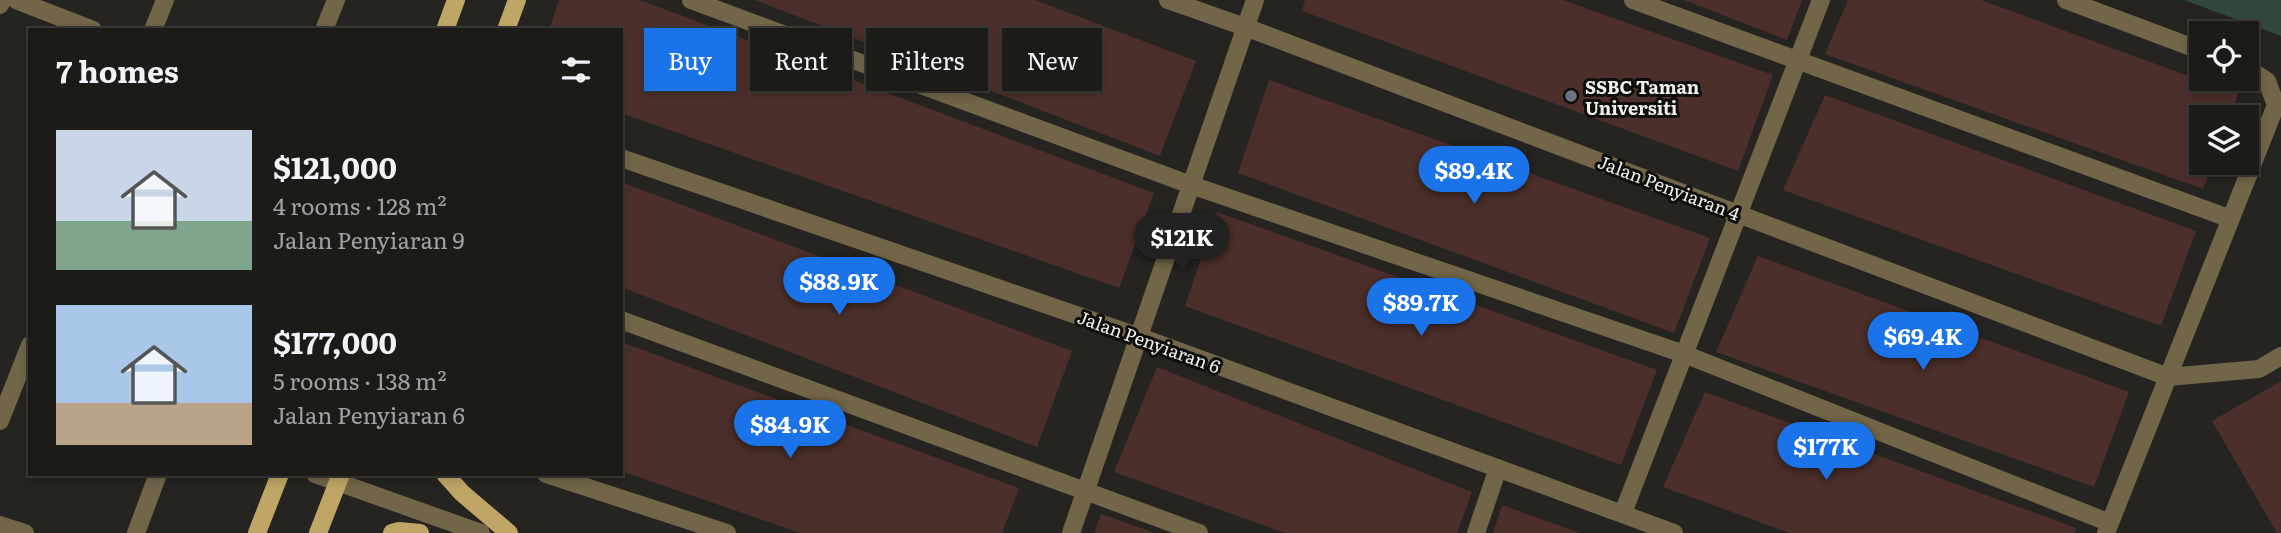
<!DOCTYPE html>
<meta charset="utf-8">
<style>
body{margin:0;font-family:Literata,serif;background:#292825;color:#f1f3f6;height:100vh;display:flex;flex-direction:column;font-size:26px;white-space:nowrap}
*{box-sizing:border-box;margin:0}
p{font-size:23px;color:#a0a1a2}
.icon{flex:none;width:38px;height:38px;fill:none;stroke:currentColor;stroke-width:2;stroke-linecap:round;stroke-linejoin:round}
.map{position:relative;flex:1;overflow:hidden}
.drawer{position:absolute;left:28px;top:28px;width:595px;height:448px;display:flex;flex-direction:column;background:#1c1b18;border-radius:0px;box-shadow:0 4px 10px #0003,0 0 0 2px #3a3937}
.drawer>*{flex:none}
.banner{position:absolute;left:644px;top:28px;width:665px;height:63px;display:flex;gap:14px}
.buttons{position:absolute;left:2189px;top:21px;display:grid;gap:14px}
.buttons a{display:grid;place-items:center;width:70px;height:70px;border-radius:0px;background:#1c1b18;box-shadow:0 4px 10px #0003,0 0 0 2px #3a3937;font-size:35px}
.price{position:absolute;translate:-50% -60px;padding:0 16px;border-radius:24px;background:#1a73e8;color:#fff;font-size:23px;line-height:46px;filter:drop-shadow(0 2px 4px #0008)}
.price::after{content:'';position:absolute;left:50%;top:42px;width:21px;height:16px;margin-left:-10px;background:inherit;clip-path:polygon(0 0,100% 0,50% 100%)}
.price.selected{background:#222;color:#fff}
ul{padding:0;list-style:none}
li{display:flex;align-items:center;gap:21px;height:175px;padding:0 28px}
li span{display:grid;place-items:center;flex:none;width:196px;height:140px;border-radius:0px;color:#555}
li>.icon{margin-inline-start:auto}
span .icon{width:84px;height:84px;fill:#fffc;stroke-width:1}
li b{font-size:30px}
h2{display:flex;justify-content:space-between;align-items:center;height:84px;padding:0 28px;font-size:30px}
.pill{padding:0 24px;border-radius:0px;background:#1c1b18;box-shadow:0 4px 10px #0003,0 0 0 2px #3a3937;font-size:24px;line-height:63px}
.pill.selected{background:#1a73e8;color:#fff}
.map>svg:first-child{display:block}
.green{fill:#32483d}
.building{fill:#4c2f2a}
.lines{fill:none;stroke-linecap:round;stroke-linejoin:round}
.minor{stroke:#726548;stroke-width:18}
.major{stroke:#c0a666;stroke-width:18}
.worship-dot{fill:#6b7280;stroke:#0e0e0c;stroke-width:2.5}
.labels{text-anchor:middle;dominant-baseline:central;stroke-width:6;stroke-linejoin:round;paint-order:stroke}
.poi-label{font-size:18px;font-weight:bold;fill:#f0f0ed;stroke:#0e0e0c;text-anchor:start}
.street-label{font-size:18px;fill:#f0f0ed;stroke:#0e0e0c}
</style>
<div class="map">
<svg width="2281" height="533" viewBox="0 0 2281 533">
<rect width="100%" height="100%" fill="#252420"/>
<path class="green" d="M2184 0H2281V36Z"/>
<path class="building" d="M559 0H640L1154 193 1119 288 621 113V30H549Z
M755 0H1035L1196 61 1160 156Z
M1305 0H1563L1773 75 1738 171 1302 11Z
M1684 0H1802L1787 40Z
M1848 0H1981L2238 94 2230 117H2202V163H2213L2203 189 1825 54Z
M1269 80 1710 238 1674 333 1238 173Z
M1825 95 2196 231 2161 326 1783 190Z
M621 182 1072 351 1037 447 621 287Z
M1217 212 1657 370 1621 465 1185 306Z
M1758 256 2129 392 2094 487 1716 352Z
M621 342 1019 488 1002 533H800L621 471Z
M1157 367 1472 492 1457 533H1285L1114 472Z
M2281 381V533H2277L2212 421Z
M1705 392 2076 528 2074 533H1790L1663 487Z
M1502 505 1580 533H1493Z
M1101 514 1155 533H1094Z"/>
<g class="lines">
<path class="minor" d="M16 0 93 30
M691 0 1191 185 1684 354 2110 523
M1168 0 1245 27 2168 377 2259 369 2281 356
M1633 0 2231 219
M2066 0 2202 51
M0 5 2 0
M153 30 165 0
M324 30 336 0
M621 158 1140 337 1674 533
M621 320 1199 533
M0 421 30 345
M315 474 481 533
M546 474 727 533
M1623 513 1821 0
M0 525 25 533
M136 533 158 474
M1071 533 1255 0
M1476 533 1498 468
M2106 533 2276 105 2267 81 2247 68"/>
<path class="major" d="M445 30 456 0
M506 30 517 0
M445 474 462 493 509 533
M257 533 280 474
M318 533 341 474
M392 533 399 531 420 533"/>
</g>
<circle class="worship-dot" cx="1571" cy="96" r="7"/>
<g class="labels">
<g class="poi-label">
<text x="1585" y="86">SSBC Taman<tspan x="1585" dy="21">Universiti</tspan></text>
</g>
<g class="street-label">
<text transform="translate(1669 187) rotate(21)">Jalan Penyiaran 4</text>
<text transform="translate(1149 341) rotate(20)">Jalan Penyiaran 6</text>
</g>
</g>
</svg>
<div class="buttons">
<a><svg class="icon" aria-label="locate" viewBox="0 0 24 24"><circle cx="12" cy="12" r="6"/><path d="M12 2v4M12 18v4M2 12h4M18 12h4"/></svg></a>
<a><svg class="icon" aria-label="layers" viewBox="0 0 24 24"><path d="M12 4l9 5-9 5-9-5zM3 14l9 5 9-5"/></svg></a>
</div>
<b class="price" style="left:1474px;top:206px">$89.4K</b>
<b class="price selected" style="left:1182px;top:273px">$121K</b>
<b class="price" style="left:839px;top:317px">$88.9K</b>
<b class="price" style="left:1421px;top:338px">$89.7K</b>
<b class="price" style="left:1923px;top:372px">$69.4K</b>
<b class="price" style="left:790px;top:460px">$84.9K</b>
<b class="price" style="left:1826px;top:482px">$177K</b>
<div class="banner">
<a class="pill selected">Buy</a>
<a class="pill">Rent</a>
<a class="pill">Filters</a>
<a class="pill">New</a>
</div>
<section class="drawer">
<h2>7 homes<svg class="icon" aria-label="filters" viewBox="0 0 24 24"><path d="M4 7h16M4 17h16"/><circle cx="9" cy="7" r="2"/><circle cx="15" cy="17" r="2"/></svg></h2>
<ul>
<li><span style="background:linear-gradient(#c9d6e8 65%,#7fa58c 0)"><svg class="icon" aria-label="home" viewBox="0 0 24 24"><path d="M3 11l9-7 9 7M6 9v11h12V9"/></svg></span><div><b>$121,000</b><p>4 rooms · 128 m²</p><p>Jalan Penyiaran 9</p></div></li>
<li><span style="background:linear-gradient(#a9c7e8 70%,#b9a48a 0)"><svg class="icon" aria-label="home" viewBox="0 0 24 24"><path d="M3 11l9-7 9 7M6 9v11h12V9"/></svg></span><div><b>$177,000</b><p>5 rooms · 138 m²</p><p>Jalan Penyiaran 6</p></div></li>
</ul>
</section>
</div>
